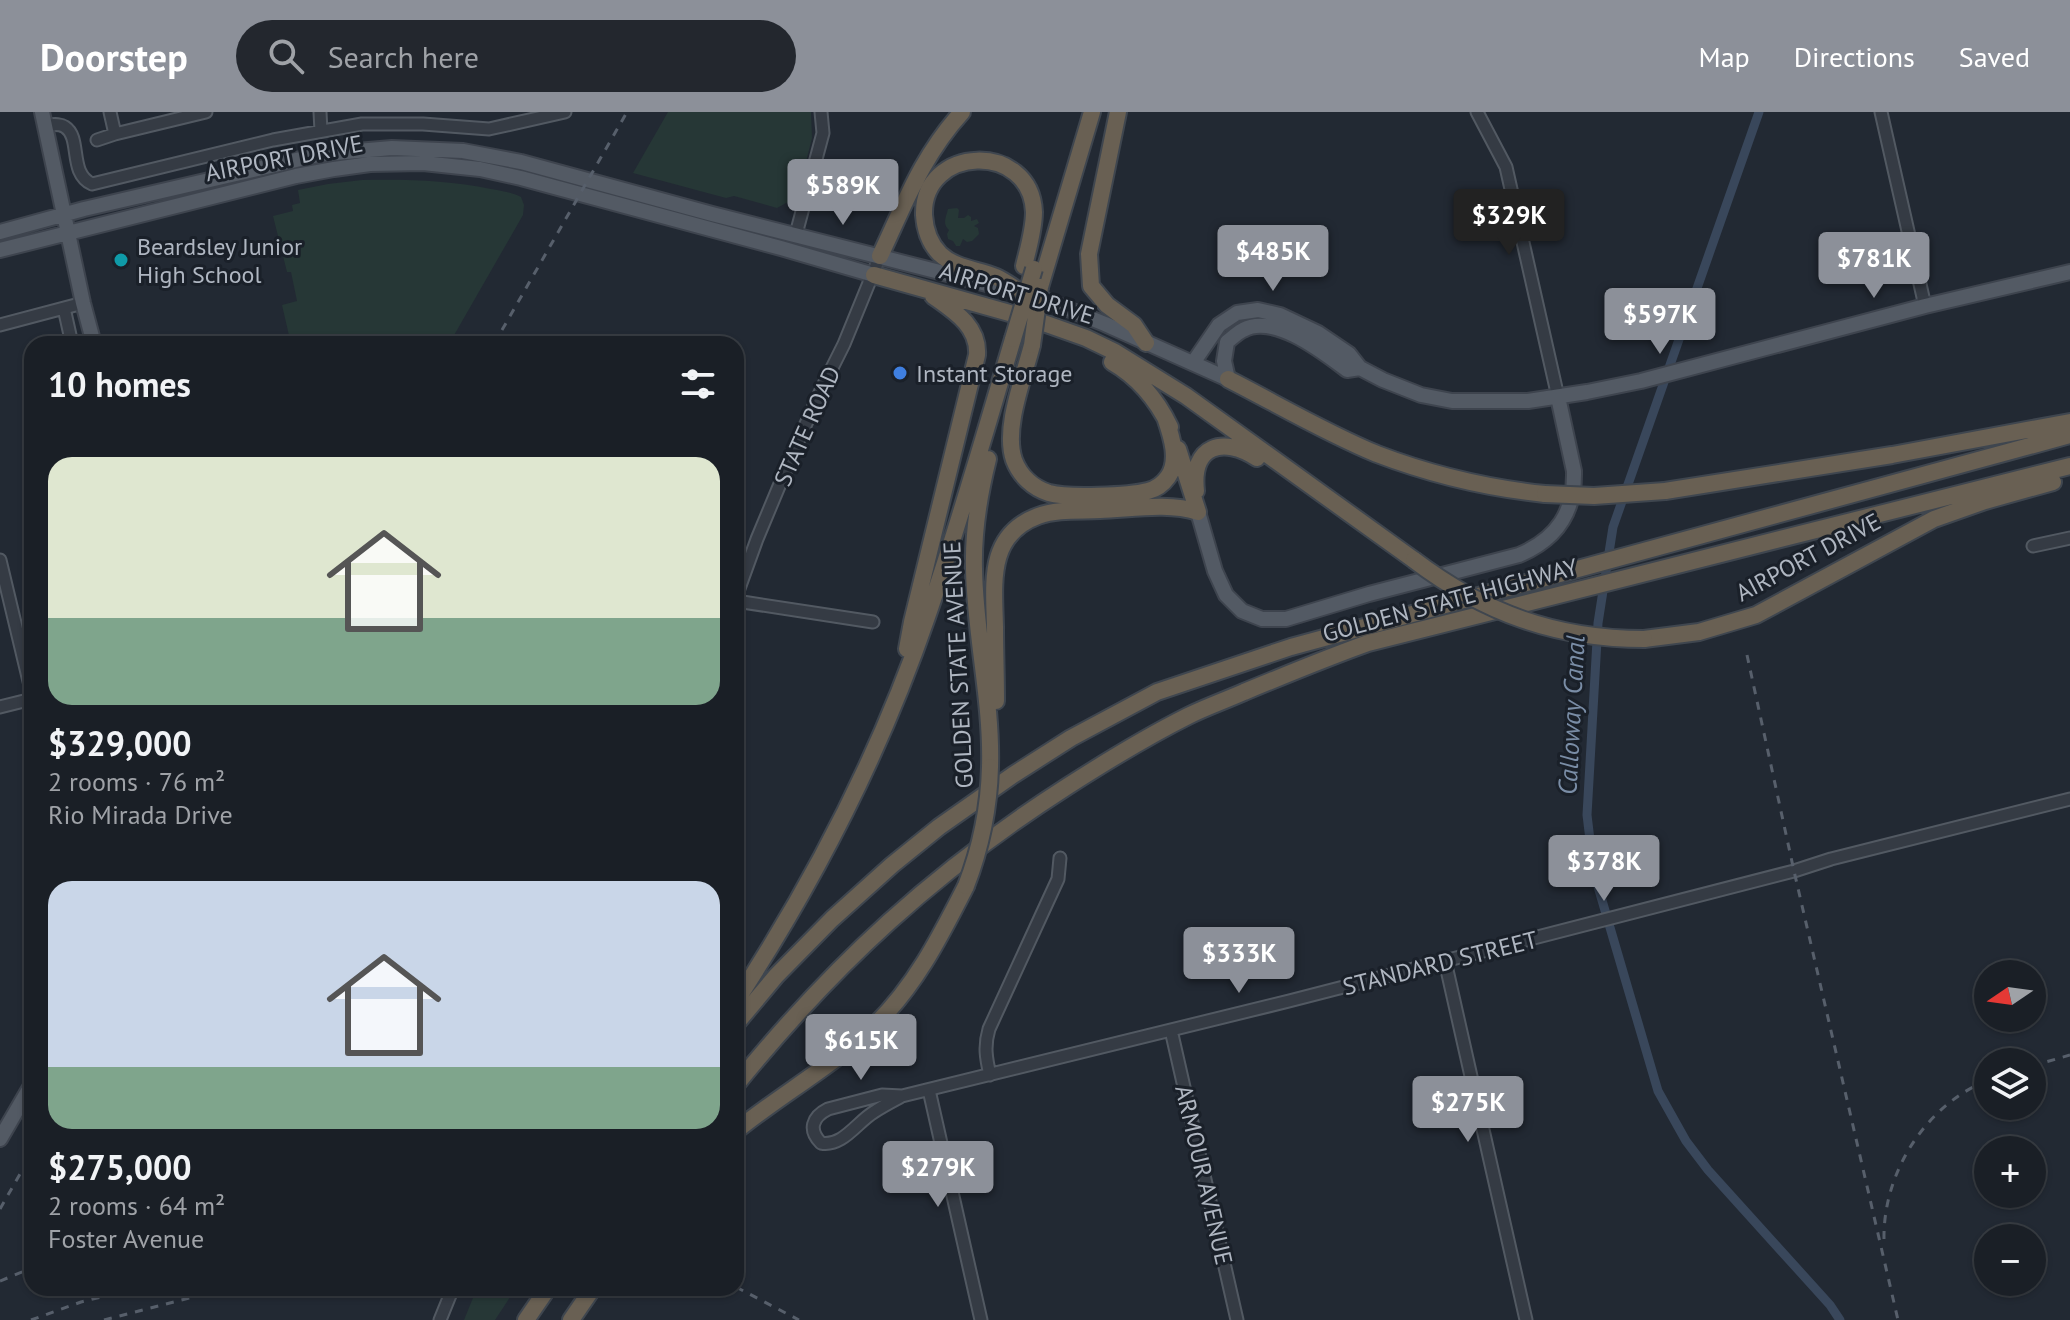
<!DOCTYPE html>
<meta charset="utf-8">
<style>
body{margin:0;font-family:"PT Sans",sans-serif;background:#23272e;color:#f1f3f6;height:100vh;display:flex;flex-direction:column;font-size:30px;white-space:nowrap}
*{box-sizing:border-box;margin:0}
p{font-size:26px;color:#9fa2a7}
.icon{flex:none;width:44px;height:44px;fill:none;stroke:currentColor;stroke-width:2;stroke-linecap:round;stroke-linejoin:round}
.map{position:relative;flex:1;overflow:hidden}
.sheet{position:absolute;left:24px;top:224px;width:720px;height:960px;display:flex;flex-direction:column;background:#1a1f26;border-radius:24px;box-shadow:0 2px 6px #0004,0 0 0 2px #383d43}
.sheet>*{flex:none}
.needle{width:52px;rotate:257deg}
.tools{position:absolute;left:1974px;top:848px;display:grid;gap:16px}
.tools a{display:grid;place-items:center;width:72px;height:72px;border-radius:50%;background:#1a1f26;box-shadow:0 2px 6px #0004,0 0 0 2px #383d43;font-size:40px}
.price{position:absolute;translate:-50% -68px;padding:0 18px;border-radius:8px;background:#8c9099;color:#fff;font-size:26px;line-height:52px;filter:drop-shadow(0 2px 4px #0008)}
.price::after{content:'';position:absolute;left:50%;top:48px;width:24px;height:18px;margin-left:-12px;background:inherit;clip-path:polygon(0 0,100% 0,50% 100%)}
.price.active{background:#222;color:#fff}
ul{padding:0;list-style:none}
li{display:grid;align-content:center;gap:16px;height:424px;padding:0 24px}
li span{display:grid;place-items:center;height:248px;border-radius:24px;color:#555}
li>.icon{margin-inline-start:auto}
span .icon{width:144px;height:144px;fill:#fffc;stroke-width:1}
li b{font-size:34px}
h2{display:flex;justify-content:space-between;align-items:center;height:96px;padding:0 24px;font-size:34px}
header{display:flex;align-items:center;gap:48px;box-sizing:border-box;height:112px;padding:0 40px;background:#8c9099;color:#fff}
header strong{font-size:38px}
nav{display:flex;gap:44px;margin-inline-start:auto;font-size:28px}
.search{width:560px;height:72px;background:#23272e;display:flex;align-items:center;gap:20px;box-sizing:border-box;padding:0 28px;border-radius:44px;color:#9fa2a7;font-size:30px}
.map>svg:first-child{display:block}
.green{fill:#263736}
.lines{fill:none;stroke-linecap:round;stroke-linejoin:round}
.canal{stroke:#39475b;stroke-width:9}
.minor-casing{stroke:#525962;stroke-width:15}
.major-casing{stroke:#3e444e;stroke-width:18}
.highway-casing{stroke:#3f464f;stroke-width:20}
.minor{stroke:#353b44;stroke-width:11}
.major{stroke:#535a64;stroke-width:14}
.highway{stroke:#696053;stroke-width:16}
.rail{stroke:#575f6b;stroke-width:3;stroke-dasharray:8 8;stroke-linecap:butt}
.highway-bridge-casing{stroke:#3f464f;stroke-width:20;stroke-linecap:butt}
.highway-bridge{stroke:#696053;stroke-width:16}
.culture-dot{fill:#0f9aa8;stroke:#1a2029;stroke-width:3}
.shop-dot{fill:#3f7fe0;stroke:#1a2029;stroke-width:3}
.labels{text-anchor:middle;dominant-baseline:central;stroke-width:6;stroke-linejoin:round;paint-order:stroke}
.street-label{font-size:24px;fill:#afb6c1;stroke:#1a2029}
.poi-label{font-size:24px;fill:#afb6c1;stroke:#1a2029;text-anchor:start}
.water-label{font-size:26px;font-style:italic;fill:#7a8da6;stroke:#1a2029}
</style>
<header>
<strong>Doorstep</strong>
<div class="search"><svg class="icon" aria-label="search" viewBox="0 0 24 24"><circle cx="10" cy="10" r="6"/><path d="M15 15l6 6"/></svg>Search here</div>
<nav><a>Map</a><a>Directions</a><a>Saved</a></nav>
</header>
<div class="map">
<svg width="2070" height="1208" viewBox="0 0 2070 1208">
<rect width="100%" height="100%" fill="#222933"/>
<path class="green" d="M668 0H811L812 26 797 85 777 96 734 84 726 86 633 61Z
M362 68C405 67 448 68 491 77 501 79 512 80 521 85L524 93 523 103 449 232H291L282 193 297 189 291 160H287L273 104 293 99 292 93 300 91 298 78 328 72Z
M957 96 959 98 958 106H964L968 103 971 105V109L977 107 979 111 974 114 978 116 979 122 972 129 967 130 963 127 960 134H956L953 129 948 127 947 122 949 118C942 112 946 105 948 97Z
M477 1176H516L495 1208H464Z"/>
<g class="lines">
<path class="canal" d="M1759 0 1613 415 1598 511 1587 703 1594 761 1658 979 1686 1029 1708 1058 1830 1193 1840 1208"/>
<g class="minor-casing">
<path id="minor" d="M110 0 115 22 206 0
M320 0 321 19
M1477 0 1506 55 1558 285
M1881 0 1925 194
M45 13C52 13 59 11 65 15 82 26 68 61 92 72L273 28 362 12H423L489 17 565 0
M97 28 115 22
M796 122 823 21 821 0
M64 196 72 232
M0 213 83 191
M2033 434 2070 426
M0 448 32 582
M736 485 757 427 795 336 823 274 844 232 880 144
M736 489 873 510
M0 595 32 587
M1445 849 1526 1208
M1171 918 1237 1208
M990 963C986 946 984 934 989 917L1058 767 1060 746
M929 978 981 1208
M882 983 902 984C893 989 883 994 874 1000 857 1010 843 1035 821 1031 808 1018 812 1005 828 997Z
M902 984 1289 889 1794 759 1831 747 2070 687
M440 1208 453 1176"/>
</g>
<g class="major-casing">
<path id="major" d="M42 0 83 191 94 232
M0 120 84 97 322 42 392 36 463 39 521 50 712 102 1038 185 1105 212 1228 267
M0 138 296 64 334 57 370 52 423 51 480 57 521 66 781 136 874 163
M1193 251 1219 213 1237 201 1258 198 1280 203 1318 221 1349 242 1360 256 1383 268 1421 283 1452 289H1528L1587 280 1641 269 1925 194 2070 160
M1228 267 1224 249 1227 230C1232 226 1237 221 1243 218 1274 201 1323 240 1347 258L1360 256
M1198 400 1215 459 1226 483 1242 499 1262 507H1286L1369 482 1519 443C1557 427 1575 400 1574 359L1558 285
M0 1027 32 972"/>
</g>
<g class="highway-casing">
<path id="highway" d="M1118 0 1089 142 1091 174 1107 193 1134 213 1146 231
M880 144C905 91 922 44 962 0
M874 163 1038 209 1086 226 1115 240 1186 284 1414 448
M1040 175 1092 0
M1022 181C1014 176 1005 169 996 165 977 157 956 157 940 142 930 132 925 118 924 103 922 33 1031 29 1034 100 1034 118 1028 137 1024 154
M1032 233C1024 265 1003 316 1014 348 1020 364 1033 376 1049 381 1067 386 1129 384 1148 379 1156 377 1163 372 1168 365 1180 348 1171 323 1165 305
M1112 250C1138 265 1157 288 1170 315
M1228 267C1277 292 1326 321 1377 342 1432 363 1487 376 1545 382
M1178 337 1198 400
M988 347C979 383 973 420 974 457 975 523 992 588 990 655
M1196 379C1191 333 1223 324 1257 346
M1665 379 1892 343 2070 310
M1644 527 1699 520 1756 503 1934 407 1985 389 2053 370
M907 537 912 510 977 243C979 214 954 199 933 184
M996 589C996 564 995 540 995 515 994 471 987 423 1038 404 1057 397 1080 399 1100 398 1131 397 1168 390 1198 400
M736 889C814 770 881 639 927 505 959 413 985 320 1013 227
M736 912 776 864 832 807 892 753 939 715 1013 663 1071 626 1157 580 1291 535 2070 323
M736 973C835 851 935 759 1068 674 1107 649 1146 625 1188 604 1206 595 1226 588 1244 580 1285 563 1326 546 1368 531L2070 354
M736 1019C780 983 831 955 872 916 915 875 940 825 966 774
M526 1208 548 1176
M571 1208 593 1176"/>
</g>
<use href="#minor" class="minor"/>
<use href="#major" class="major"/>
<use href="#highway" class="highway"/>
<path class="rail" d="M494 232 627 0
M1747 543 1794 759 1898 1208
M2032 954 2070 943
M0 1097 32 1041
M1884 1127C1883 1060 1926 993 1988 968
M0 1169 32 1156
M736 1175 799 1208
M31 1208 81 1190 137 1176
M104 1208 201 1183 220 1176"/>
<g class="highway-bridge-casing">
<path id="highway-bridge" d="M1013 227 1034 157
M1032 233 1040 175
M1545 382 1594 384 1665 379
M1414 448C1484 501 1556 527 1644 527
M966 774C981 735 989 696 990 655"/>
</g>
<use href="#highway-bridge" class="highway-bridge"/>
</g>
<circle class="culture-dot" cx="121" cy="148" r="8"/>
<circle class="shop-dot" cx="900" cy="261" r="8"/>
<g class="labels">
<g class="street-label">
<text transform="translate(284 46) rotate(-11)">AIRPORT DRIVE</text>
<text transform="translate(1017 181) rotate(17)">AIRPORT DRIVE</text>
<text transform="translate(807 314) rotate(-66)">STATE ROAD</text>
<text transform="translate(1808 445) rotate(-28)">AIRPORT DRIVE</text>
<text transform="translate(1450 488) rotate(-15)">GOLDEN STATE HIGHWAY</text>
<text transform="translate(958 553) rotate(-93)">GOLDEN STATE AVENUE</text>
<text transform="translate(1440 851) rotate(-14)">STANDARD STREET</text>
<text transform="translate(1204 1063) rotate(77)">ARMOUR AVENUE</text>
</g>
<g class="poi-label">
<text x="137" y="134">Beardsley Junior<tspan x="137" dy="28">High School</tspan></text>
<text x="916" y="261">Instant Storage</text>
</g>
<g class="water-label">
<text transform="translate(1571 603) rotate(-87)">Calloway Canal</text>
</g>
</g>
</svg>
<div class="tools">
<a><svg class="needle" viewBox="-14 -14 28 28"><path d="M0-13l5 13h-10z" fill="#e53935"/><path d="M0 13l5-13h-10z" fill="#9fa2a7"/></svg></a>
<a><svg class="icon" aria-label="layers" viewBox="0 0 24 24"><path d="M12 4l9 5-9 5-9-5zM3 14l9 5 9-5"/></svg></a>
<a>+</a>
<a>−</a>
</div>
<b class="price" style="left:843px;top:115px">$589K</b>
<b class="price active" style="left:1509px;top:145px">$329K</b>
<b class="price" style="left:1273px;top:181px">$485K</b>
<b class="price" style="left:1874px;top:188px">$781K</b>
<b class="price" style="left:1660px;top:244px">$597K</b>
<b class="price" style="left:1604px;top:791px">$378K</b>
<b class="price" style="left:1239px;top:883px">$333K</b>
<b class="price" style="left:861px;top:970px">$615K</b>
<b class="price" style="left:1468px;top:1032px">$275K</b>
<b class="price" style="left:938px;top:1097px">$279K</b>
<section class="sheet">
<h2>10 homes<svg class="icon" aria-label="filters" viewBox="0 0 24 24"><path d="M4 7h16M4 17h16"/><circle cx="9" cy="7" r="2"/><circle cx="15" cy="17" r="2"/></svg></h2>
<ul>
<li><span style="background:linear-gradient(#dfe7d0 65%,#7fa58c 0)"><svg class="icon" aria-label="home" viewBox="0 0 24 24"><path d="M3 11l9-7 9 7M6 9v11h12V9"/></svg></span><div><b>$329,000</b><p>2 rooms · 76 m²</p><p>Rio Mirada Drive</p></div></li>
<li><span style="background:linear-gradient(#c9d6e8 75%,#7fa58c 0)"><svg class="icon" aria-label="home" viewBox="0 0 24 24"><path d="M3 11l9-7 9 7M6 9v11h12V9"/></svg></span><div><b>$275,000</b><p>2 rooms · 64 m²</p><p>Foster Avenue</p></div></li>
</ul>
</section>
</div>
